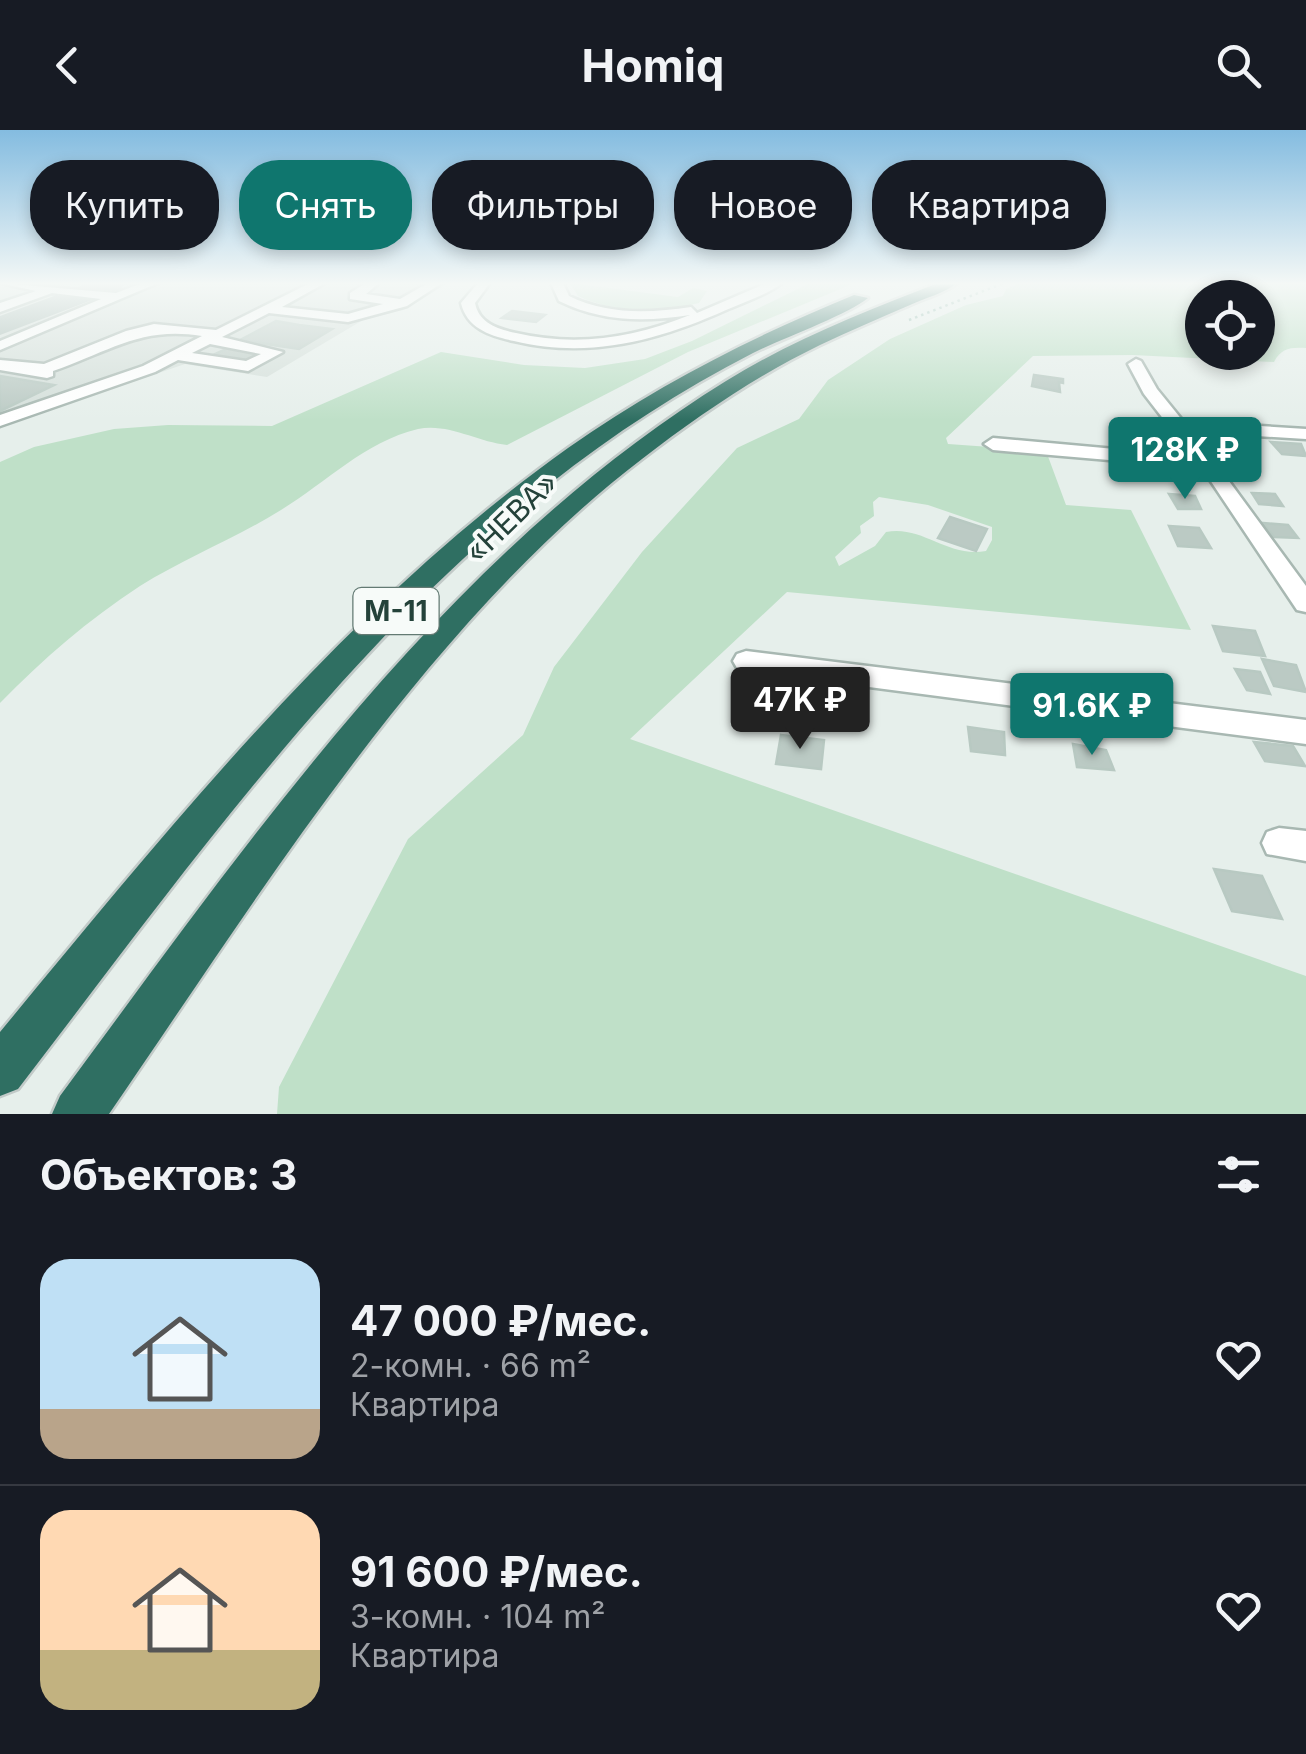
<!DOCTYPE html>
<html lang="ru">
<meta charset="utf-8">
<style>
body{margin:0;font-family:Inter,sans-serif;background:#242831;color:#f1f3f6;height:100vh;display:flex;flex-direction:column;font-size:38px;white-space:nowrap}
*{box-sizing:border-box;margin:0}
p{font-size:32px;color:#9ea1a6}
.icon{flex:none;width:55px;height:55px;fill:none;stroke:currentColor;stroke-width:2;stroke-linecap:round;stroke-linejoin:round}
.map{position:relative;height:984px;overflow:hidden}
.drawer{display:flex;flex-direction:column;background:#171b24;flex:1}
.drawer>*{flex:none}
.top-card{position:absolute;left:30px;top:30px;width:1248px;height:90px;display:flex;gap:20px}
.controls{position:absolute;left:1185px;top:150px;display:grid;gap:20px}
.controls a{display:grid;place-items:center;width:90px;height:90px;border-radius:50%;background:#171b24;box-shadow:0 5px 15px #0003;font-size:50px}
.price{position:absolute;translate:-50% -85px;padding:0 22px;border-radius:10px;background:#0f766e;color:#fff;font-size:32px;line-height:65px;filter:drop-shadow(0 2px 5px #0008)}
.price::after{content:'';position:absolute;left:50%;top:60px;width:30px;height:22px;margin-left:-15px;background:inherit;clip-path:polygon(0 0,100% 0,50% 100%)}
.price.current{background:#222;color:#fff}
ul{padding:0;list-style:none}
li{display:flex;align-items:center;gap:30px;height:250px;padding:0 40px}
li+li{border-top:2px solid #363941}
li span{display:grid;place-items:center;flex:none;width:280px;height:200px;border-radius:30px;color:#555}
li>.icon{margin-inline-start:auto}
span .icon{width:120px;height:120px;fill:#fffc;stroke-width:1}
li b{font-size:42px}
h2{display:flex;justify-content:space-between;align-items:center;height:120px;padding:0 40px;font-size:42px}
.pill{padding:0 35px;border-radius:40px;background:#171b24;box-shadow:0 5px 15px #0003;font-size:35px;line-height:90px}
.pill.current{background:#0f766e;color:#fff}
header{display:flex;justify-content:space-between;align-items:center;height:130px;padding:0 40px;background:#171b24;font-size:45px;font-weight:700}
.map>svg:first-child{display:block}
.built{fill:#d4dfda}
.green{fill:#bfe0c8;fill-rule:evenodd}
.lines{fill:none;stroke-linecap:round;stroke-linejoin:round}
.taxiway{fill:#a2b6b0;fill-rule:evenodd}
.building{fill:#bbcac4;stroke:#b8c9c2;stroke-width:2.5}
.minor-casing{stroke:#a8b8b2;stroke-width:5}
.highway-casing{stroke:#c2cac8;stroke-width:5}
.path{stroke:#86b3a5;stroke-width:2.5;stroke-dasharray:2.5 4;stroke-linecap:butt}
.minor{fill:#fff;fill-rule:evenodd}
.highway{fill:#2f6f62;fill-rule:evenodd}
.labels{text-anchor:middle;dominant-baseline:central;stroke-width:8;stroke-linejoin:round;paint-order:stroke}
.shield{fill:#f7fbf9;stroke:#637a73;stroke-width:2.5}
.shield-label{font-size:28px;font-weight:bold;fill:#24423a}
.street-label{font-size:30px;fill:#24423a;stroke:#f7fbf9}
</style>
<header><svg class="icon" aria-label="back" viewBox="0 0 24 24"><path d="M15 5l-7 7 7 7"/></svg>Homiq<svg class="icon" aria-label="search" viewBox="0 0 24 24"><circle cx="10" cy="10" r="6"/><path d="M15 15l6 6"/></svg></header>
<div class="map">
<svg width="1306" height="984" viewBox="0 0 1306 984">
<rect width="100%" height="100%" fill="#e6efeb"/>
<path class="built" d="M0 153H449L403 180 363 190 267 247 185 234 0 297Z"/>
<path class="green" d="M570 153 678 167 693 158 707 161 699 173C660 182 616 184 578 166Z
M810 153H855L688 222 507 315C477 312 449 293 418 299 364 312 327 352 281 380 236 408 185 428 140 456 88 490 43 529 0 573V332L34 317 114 299 168 295 272 296 441 222 524 235 585 238 645 229 692 211Z
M1021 153H1306V218C1291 217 1281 218 1274 232L1133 225 1033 226 946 308 948 314 1046 321 1066 375 1131 380 1191 500 787 462 630 609 1306 846V984H277L279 957 408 709 523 605 554 537 642 422 737 318 799 289 828 250 890 209 966 175 1003 166 1006 159ZM1202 168H1258V222H1202ZM879 367 928 375 992 397V410L986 421C947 428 923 395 886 402L875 416 839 436 835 427 861 403 860 396 874 386 873 372Z"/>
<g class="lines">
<path class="taxiway" d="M89 153H125L121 159 0 205V186Z"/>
</g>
<path class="building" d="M512 181 545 185 536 192 502 188Z
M276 191 299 195 332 199 299 219 240 210Z
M228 218 267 224 251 233 211 226Z
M1034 245 1063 249V253L1059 252 1060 262 1032 256Z
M0 246 54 255 0 281Z
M1271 312 1301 314 1306 326 1282 324Z
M1252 363 1275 364 1283 376 1259 374Z
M1169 364 1195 366 1201 379H1178Z
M950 387 987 399 976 421 938 408Z
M1263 393 1288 395 1298 408 1274 407Z
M1169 396 1199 398 1211 418 1178 416Z
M1213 496 1255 501 1265 526 1223 521Z
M1262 529 1296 535 1306 562 1274 556Z
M1235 539 1260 542 1270 564 1247 560Z
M968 597 1004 602 1005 625 971 621Z
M781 605 824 610 821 639 776 634Z
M1254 612 1293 616 1305 636 1265 631Z
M1073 614 1106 620 1114 640 1077 637Z
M1214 739 1262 746 1282 789 1232 781Z"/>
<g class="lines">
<g class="minor-casing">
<path id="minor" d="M0 153 116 163 142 153H158L0 220V211L101 169 52 163 0 182V173L36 161Z
M310 153H325L282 177 348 184 383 174 350 169V163L366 153H379L366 164 400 169 428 153H442L407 176 348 192 269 183 222 207 283 222 248 241 178 230 155 242 0 296V285L143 236 202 206C140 196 109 222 53 241V246L47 248 0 240V230L44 234 126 201 154 194 216 200ZM210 214 261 224 246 231 192 223Z
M478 153H490L475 173C479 193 497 199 516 203 577 217 632 208 690 185 645 192 601 192 559 171L551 153H563L569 166C608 185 649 183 691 177L697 183 767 153H782C767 165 744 172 726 180 657 211 589 229 514 211 491 206 467 199 461 173Z
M1136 229 1141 231 1157 259 1183 291 1306 299V309L1193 302 1306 456V482L1297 480 1202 338 993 320 984 314 993 308 1192 326 1144 264 1128 234Z
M746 521 1306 590V614L746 541 737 538 733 531 737 524Z
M1279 698 1306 701V731L1267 724 1262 713 1267 702Z"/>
</g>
<g class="highway-casing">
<path id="highway" d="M938 153H957C945 163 925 168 910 175 880 188 849 201 820 215 756 246 698 286 642 329 427 493 261 763 109 984H52L60 966C253 705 445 425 726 251 792 210 866 181 938 153Z
M854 165 868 168C847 185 781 209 753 223 681 260 613 304 550 354 339 522 181 747 18 959L0 966V902C172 694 346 476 568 318 657 255 754 206 854 165Z"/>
</g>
<path class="path" d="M909 190 1004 153"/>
<use href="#minor" class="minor"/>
<use href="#highway" class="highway"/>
</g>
<linearGradient id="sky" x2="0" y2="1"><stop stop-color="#84bce0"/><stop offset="0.53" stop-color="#f4f8f6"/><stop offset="1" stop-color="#f4f8f6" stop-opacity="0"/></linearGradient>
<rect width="1306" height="290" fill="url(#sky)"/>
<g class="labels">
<rect class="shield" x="353.5" y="458" width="85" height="46" rx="8"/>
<g class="shield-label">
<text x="396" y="481">М-11</text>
</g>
<g class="street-label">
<text transform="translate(511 387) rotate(-44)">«НЕВА»</text>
</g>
</g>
</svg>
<div class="controls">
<a><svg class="icon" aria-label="locate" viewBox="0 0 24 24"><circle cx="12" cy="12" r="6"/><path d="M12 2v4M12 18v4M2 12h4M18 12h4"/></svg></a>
</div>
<b class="price" style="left:1185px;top:372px">128K ₽</b>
<b class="price current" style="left:800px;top:622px">47K ₽</b>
<b class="price" style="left:1092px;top:628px">91.6K ₽</b>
<div class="top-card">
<a class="pill">Купить</a>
<a class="pill current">Снять</a>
<a class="pill">Фильтры</a>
<a class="pill">Новое</a>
<a class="pill">Квартира</a>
</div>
</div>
<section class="drawer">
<h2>Объектов: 3<svg class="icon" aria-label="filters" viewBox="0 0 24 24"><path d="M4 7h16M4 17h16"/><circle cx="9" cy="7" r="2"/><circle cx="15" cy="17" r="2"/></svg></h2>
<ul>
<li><span style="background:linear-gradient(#bfe0f5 75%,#b9a48a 0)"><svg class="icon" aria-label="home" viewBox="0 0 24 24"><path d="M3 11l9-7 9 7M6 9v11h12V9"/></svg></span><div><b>47 000 ₽/мес.</b><p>2-комн. · 66 m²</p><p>Квартира</p></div><svg class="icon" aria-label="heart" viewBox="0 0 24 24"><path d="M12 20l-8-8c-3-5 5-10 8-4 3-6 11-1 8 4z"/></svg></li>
<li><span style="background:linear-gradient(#ffd9b3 70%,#c2b280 0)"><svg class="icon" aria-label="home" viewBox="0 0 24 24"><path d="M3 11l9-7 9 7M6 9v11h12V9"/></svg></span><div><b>91 600 ₽/мес.</b><p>3-комн. · 104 m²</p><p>Квартира</p></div><svg class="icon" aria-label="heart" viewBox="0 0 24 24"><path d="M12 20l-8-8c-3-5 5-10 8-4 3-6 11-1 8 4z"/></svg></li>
</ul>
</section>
